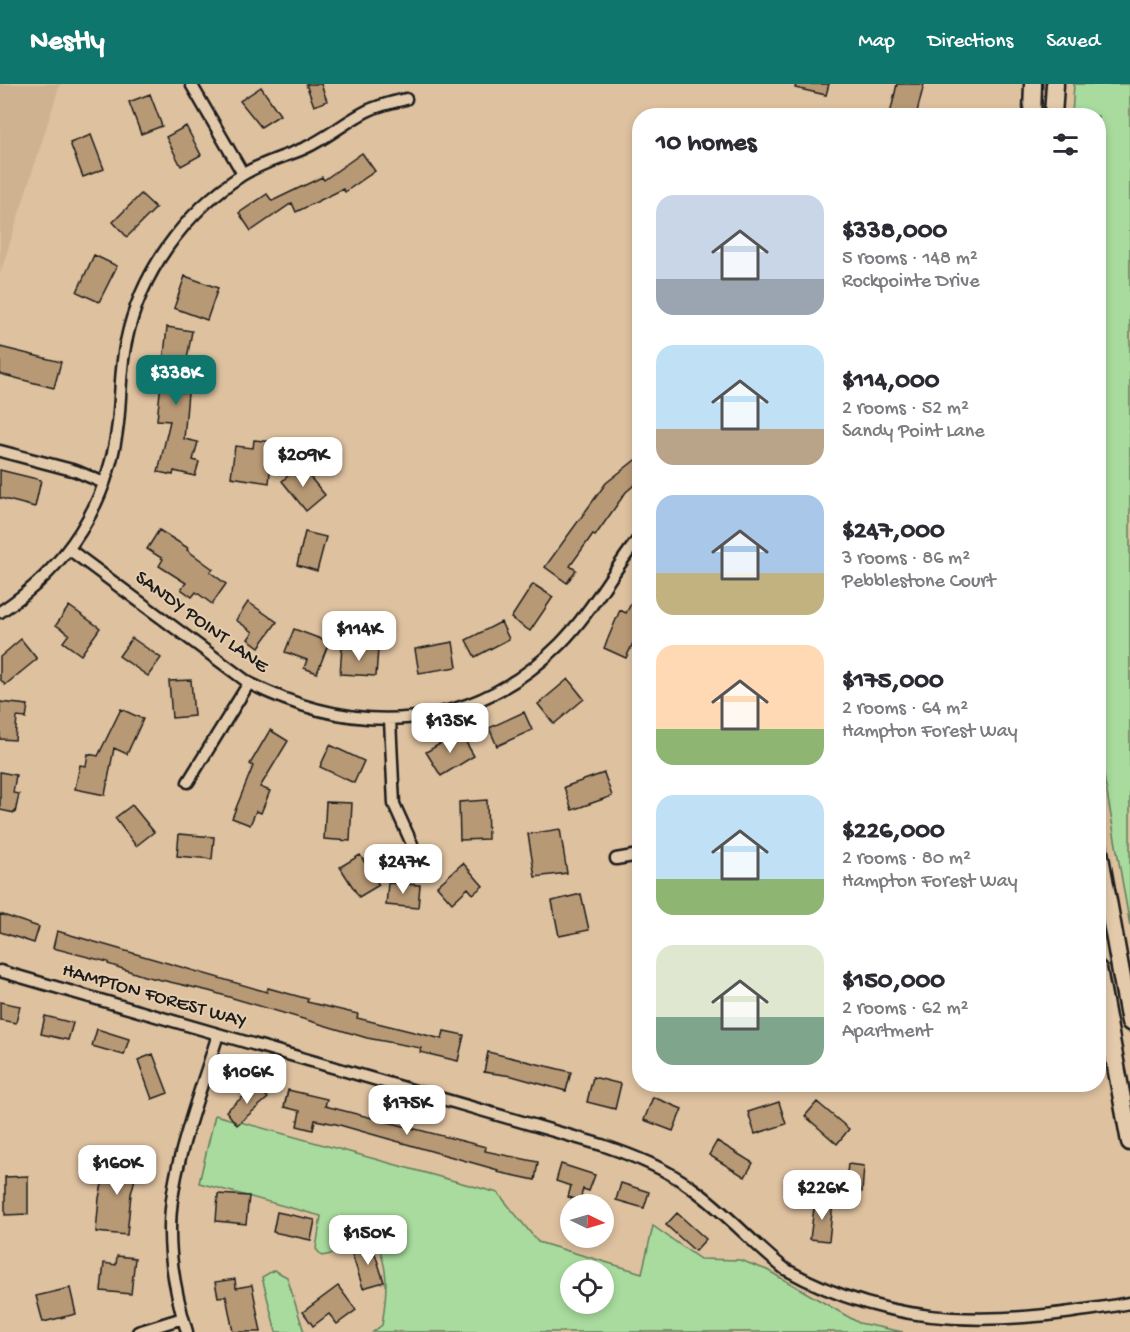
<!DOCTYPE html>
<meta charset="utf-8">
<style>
body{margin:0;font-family:"Gochi Hand",sans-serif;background:#f2f2f3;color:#2b2b33;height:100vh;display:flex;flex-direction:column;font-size:22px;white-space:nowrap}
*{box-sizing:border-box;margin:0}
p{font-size:20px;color:#7c7c81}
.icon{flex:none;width:33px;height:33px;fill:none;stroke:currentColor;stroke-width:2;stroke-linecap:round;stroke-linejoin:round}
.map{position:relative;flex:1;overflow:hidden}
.details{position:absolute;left:632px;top:24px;width:474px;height:984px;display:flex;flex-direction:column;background:#fff;border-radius:24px;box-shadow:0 3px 9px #0003}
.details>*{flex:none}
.needle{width:39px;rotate:95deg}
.fabs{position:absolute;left:560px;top:1110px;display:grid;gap:12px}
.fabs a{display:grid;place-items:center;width:54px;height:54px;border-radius:50%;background:#fff;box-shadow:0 3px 9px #0003;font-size:30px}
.price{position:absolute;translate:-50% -51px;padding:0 14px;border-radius:12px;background:#fff;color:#222;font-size:20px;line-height:39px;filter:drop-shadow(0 2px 3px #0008)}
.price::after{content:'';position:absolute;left:50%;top:36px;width:18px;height:14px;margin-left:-9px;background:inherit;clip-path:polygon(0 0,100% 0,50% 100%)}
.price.on{background:#0f766e;color:#fff}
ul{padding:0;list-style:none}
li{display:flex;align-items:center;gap:18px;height:150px;padding:0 24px}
li span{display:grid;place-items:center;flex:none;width:168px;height:120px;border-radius:18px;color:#555}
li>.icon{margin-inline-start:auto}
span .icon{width:72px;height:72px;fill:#fffc;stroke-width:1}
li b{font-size:26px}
h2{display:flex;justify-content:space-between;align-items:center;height:72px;padding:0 24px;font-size:26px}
header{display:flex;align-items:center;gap:36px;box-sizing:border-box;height:84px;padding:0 30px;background:#0f766e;color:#fff}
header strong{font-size:28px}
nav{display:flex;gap:33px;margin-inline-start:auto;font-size:21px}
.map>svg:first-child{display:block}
.built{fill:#cfb290}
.green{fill:#a8db9d;stroke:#627c5c;stroke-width:1.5;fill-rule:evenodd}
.building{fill:#b89975;stroke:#1c1c1c;stroke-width:1.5}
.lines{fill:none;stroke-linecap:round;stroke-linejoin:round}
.street-casing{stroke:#1c1c1c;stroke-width:15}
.primary-casing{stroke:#1c1c1c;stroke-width:21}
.street{stroke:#e3caab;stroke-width:10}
.primary{stroke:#e3caab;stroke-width:16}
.labels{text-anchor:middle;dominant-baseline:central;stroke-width:4.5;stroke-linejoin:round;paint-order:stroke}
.street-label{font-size:20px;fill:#1c1c1c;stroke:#e3caab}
</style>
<header>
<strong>Nestly</strong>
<nav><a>Map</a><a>Directions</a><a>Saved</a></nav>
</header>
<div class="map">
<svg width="1130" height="1248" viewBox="0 0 1130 1248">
<rect width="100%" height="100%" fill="#dec19f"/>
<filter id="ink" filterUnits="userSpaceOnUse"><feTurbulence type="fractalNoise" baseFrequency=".0167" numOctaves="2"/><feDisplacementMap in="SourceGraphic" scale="12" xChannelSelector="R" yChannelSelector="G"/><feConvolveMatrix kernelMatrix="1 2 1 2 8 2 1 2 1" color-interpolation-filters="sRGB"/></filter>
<g filter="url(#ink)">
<path class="built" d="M0 0H60L0 190Z"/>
<path class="green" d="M1074 0H1130V842L1098 657V32L1072 31Z
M215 1031 498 1109 538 1158 642 1189 653 1142 700 1175 740 1176 767 1186 859 1239 903 1248H373L382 1241C388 1202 389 1184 373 1148L345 1159 331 1170 322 1172 316 1165 321 1132 199 1099ZM570 1186H603V1220H570Z
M274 1186 287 1193 304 1248H276L262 1193Z"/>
<path class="building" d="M306 0H321L327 17 314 22Z
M796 0H829L826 11 795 4Z
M897 0H924L916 32 890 30Z
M261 3 280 31 261 43 240 17Z
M150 10 162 42 141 50 129 18Z
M186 42 201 71 181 82 166 53Z
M91 51 104 85 83 93 70 59Z
M362 69 375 87 345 108 343 105 296 128 292 119 251 147 239 129 267 110 272 117 322 93 324 96Z
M141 110 156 124 127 153 113 138Z
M94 171 117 182 99 218 77 208Z
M185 192 218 204 207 236 174 224Z
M167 243 192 247 181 308 188 309 184 355 198 358 193 376 199 378 195 392 174 387 173 391 158 388 170 337 157 336Z
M0 263 61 278 54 304 0 290Z
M254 356 273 358 269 399 231 393 235 362 253 364Z
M639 373V397L626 408 595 452 593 450 570 482 576 486 567 499 545 483 606 399Z
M300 381 325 411 306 427 282 397Z
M0 386 41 396 35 423 0 414Z
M159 446 188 464 187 466 213 485 210 488 226 500 212 520 196 508 192 513 181 505 186 499 159 482 163 475 147 465Z
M305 448 326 453 317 487 297 481Z
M533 500 553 513 530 547 511 534Z
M639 505V546L626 574 604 564 620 526 626 529Z
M248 518 277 538 259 563 248 555 253 548 236 536Z
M69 522 100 544 81 571 63 558 69 550 56 541Z
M501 538 509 555 475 573 466 556Z
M294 545 329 558 317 589 304 584 307 576 285 568Z
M132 554 161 574 148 592 119 572Z
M21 555 37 575 5 601 0 595V573Z
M453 558 457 583 419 589 415 565Z
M342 563 378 565 376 592 340 590Z
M568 595 584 615 554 640 538 620Z
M191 596 194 632 172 634 169 597Z
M0 618 28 621 26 634 17 633 15 656 0 655Z
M121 625 143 635 127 670 114 664 105 711 75 705 80 681 86 682 88 670 98 672Z
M524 628 532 646 497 662 489 644Z
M270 646 288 657 260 703 270 707 261 729 256 727 250 741 232 734 253 682 250 680Z
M460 648 474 672 441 692 426 668Z
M330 661 364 677 354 699 320 683Z
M0 688 16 691 13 709 19 710 15 729 0 726Z
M604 689 612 712 572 726 564 703Z
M487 716 488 755 460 756 459 718Z
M326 718 352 719 350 757 324 755Z
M132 721 154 748 136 762 115 734Z
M560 745 567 789 535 793 528 750Z
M179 750 214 753 212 775 177 772Z
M360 771 379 801 359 813 340 783Z
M463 779 483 802 473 810 468 804 452 819 437 802Z
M388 799 420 801 418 824 386 821Z
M581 810 589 846 559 852 552 817Z
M0 830 39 843 34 859 0 848Z
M57 847 267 908 268 904 308 915 307 918 358 930 357 934 442 955 444 947 464 951 458 977 420 968 421 964 367 954 209 907 144 892 108 880V878L53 864Z
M0 918 20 922 16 939 0 936Z
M45 932 73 939 68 956 41 950Z
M97 945 129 955 124 971 92 962Z
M488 968 571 988 566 1007 512 992 484 988Z
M153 970 168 1009 152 1015 138 976Z
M593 993 621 1000 615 1025 587 1018Z
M257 1001 268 1014 237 1041 226 1027Z
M288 1006 327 1015 325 1022 486 1063 485 1067 538 1078 535 1096 497 1088 498 1086 336 1040 315 1036 313 1046 297 1042 300 1027 284 1023Z
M653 1013 682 1025 673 1047 644 1036Z
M779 1018 786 1040 755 1050 748 1028Z
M817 1018 849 1045 837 1060 805 1032Z
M717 1057 753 1079 745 1093 709 1071Z
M124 1071 140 1075 131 1110 127 1151 96 1148 99 1114 107 1077 122 1080Z
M561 1080 595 1091 589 1107 583 1105 580 1116 568 1113 571 1102 556 1097Z
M848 1080 864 1082 862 1108 845 1106Z
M28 1092V1130L5 1131V1093Z
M621 1099 649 1108 644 1124 616 1116Z
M218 1110 249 1112 246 1140 216 1137Z
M815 1116 833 1118 829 1157 810 1155Z
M277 1128 315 1136 311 1156 273 1148Z
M677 1129 706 1155 695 1167 666 1141Z
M372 1160 384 1198 363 1204 351 1167Z
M117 1172 135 1174 131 1210 101 1207 104 1179 116 1181Z
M235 1195 236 1204 252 1201 261 1248H233L226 1212 218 1213 215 1198Z
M338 1202 356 1226 337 1240 329 1230 313 1242 303 1228Z
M70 1204 76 1230 43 1238 36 1212Z"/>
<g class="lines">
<g class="street-casing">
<path id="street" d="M191 0 243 90
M0 367 76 387 104 399
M70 466 249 599C357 654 471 649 560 560 591 529 612 488 639 454
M0 528C67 484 109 419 118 339 121 312 120 284 126 258 140 189 184 129 242 91 261 79 284 73 305 64 327 54 345 38 367 27 379 21 393 18 406 15
M390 636 394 720 412 760
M188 698 249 599
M616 775 639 771
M0 887 602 1061C634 1072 665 1084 692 1104 726 1128 753 1160 785 1185 898 1248 1003 1241 1130 1219
M138 1248 183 1234
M187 1248C177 1215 170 1183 170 1148 169 1085 200 1011 218 950"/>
</g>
<g class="primary-casing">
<path id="primary" d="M1032 32 1033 0
M1053 32 1055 0
M1098 762 1130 938
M1098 885 1130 1058"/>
</g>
<use href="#street" class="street"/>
<use href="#primary" class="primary"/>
</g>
</g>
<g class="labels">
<g class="street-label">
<text transform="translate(201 539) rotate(36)">SANDY POINT LANE</text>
<text transform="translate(154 913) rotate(16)">HAMPTON FOREST WAY</text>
</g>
</g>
</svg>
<div class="fabs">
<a><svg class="needle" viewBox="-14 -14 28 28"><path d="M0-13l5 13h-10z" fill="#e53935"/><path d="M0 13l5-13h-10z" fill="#7c7c81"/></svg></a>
<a><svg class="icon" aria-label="locate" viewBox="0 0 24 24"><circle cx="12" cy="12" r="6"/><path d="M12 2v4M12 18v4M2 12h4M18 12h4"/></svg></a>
</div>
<b class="price on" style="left:176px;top:322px">$338K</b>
<b class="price" style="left:303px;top:404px">$209K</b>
<b class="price" style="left:359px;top:578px">$114K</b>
<b class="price" style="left:450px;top:670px">$135K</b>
<b class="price" style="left:403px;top:811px">$247K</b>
<b class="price" style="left:247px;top:1021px">$106K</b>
<b class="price" style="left:407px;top:1052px">$175K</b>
<b class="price" style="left:117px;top:1112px">$160K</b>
<b class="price" style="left:822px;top:1137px">$226K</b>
<b class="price" style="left:368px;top:1182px">$150K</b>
<section class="details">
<h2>10 homes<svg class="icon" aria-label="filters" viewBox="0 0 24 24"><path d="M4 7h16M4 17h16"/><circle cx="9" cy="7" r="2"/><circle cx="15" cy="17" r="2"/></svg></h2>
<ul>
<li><span style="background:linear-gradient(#c9d6e8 70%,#9aa5b1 0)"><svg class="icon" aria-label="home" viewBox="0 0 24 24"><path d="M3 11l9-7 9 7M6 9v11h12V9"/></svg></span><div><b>$338,000</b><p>5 rooms · 148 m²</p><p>Rockpointe Drive</p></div></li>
<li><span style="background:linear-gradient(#bfe0f5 70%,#b9a48a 0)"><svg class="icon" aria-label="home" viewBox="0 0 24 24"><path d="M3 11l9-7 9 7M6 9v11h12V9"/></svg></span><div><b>$114,000</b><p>2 rooms · 52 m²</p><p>Sandy Point Lane</p></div></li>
<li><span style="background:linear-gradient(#a9c7e8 65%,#c2b280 0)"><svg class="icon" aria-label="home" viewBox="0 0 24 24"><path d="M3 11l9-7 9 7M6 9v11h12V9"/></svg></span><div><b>$247,000</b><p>3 rooms · 86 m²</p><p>Pebblestone Court</p></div></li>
<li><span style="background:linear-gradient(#ffd9b3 70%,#8fb573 0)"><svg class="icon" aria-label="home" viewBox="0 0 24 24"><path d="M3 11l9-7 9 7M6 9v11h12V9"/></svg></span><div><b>$175,000</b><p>2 rooms · 64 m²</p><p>Hampton Forest Way</p></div></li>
<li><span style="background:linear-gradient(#bfe0f5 70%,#8fb573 0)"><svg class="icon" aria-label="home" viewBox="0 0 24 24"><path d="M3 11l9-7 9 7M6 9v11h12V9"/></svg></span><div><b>$226,000</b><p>2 rooms · 80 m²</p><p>Hampton Forest Way</p></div></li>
<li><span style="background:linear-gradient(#dfe7d0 60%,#7fa58c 0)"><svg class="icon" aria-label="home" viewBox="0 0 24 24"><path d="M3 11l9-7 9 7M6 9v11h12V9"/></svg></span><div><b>$150,000</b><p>2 rooms · 62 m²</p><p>Apartment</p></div></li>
</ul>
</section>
</div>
